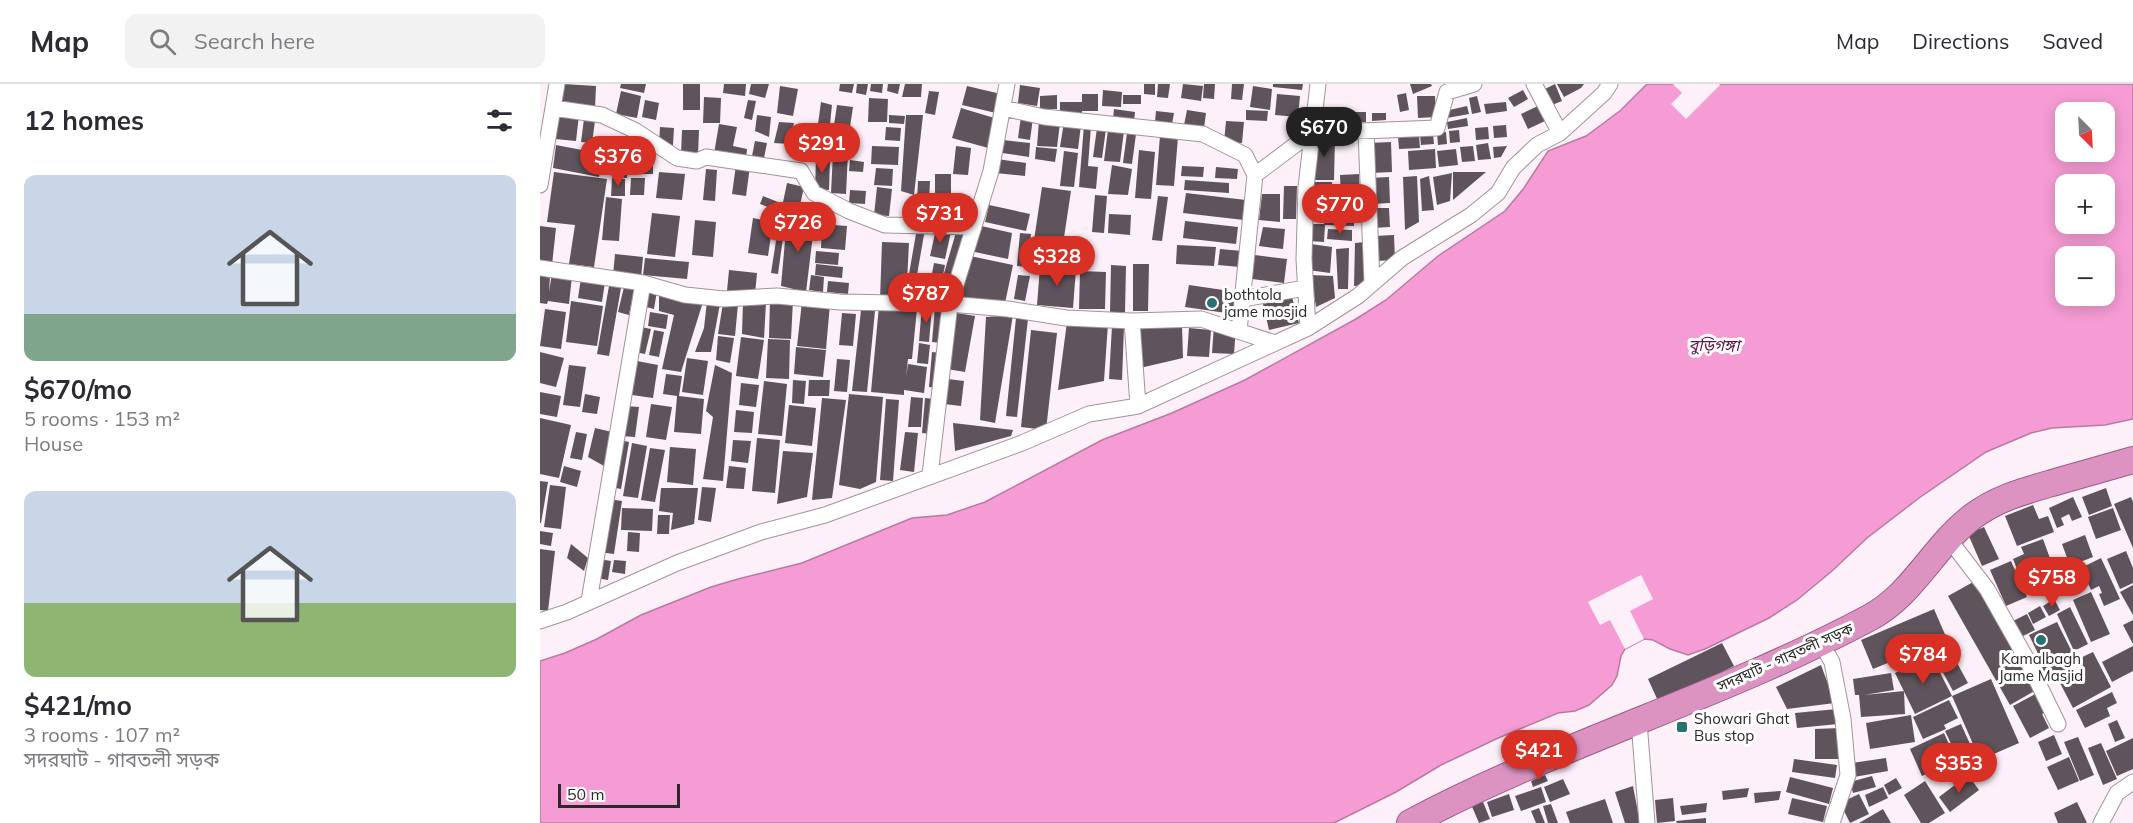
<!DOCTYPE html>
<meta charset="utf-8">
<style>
body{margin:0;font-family:Mulish,"Noto Sans Bengali",sans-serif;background:#f2f2f3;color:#2b2b33;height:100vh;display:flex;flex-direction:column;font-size:22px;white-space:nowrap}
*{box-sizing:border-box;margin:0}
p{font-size:20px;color:#7c7c81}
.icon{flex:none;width:33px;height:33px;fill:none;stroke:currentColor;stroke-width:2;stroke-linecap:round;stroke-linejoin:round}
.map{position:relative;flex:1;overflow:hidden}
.panel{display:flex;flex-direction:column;background:#fff;width:540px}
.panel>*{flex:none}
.needle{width:39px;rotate:156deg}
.buttons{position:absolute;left:1515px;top:18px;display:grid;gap:12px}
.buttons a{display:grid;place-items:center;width:60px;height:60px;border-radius:12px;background:#fff;box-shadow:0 3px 15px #0003;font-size:30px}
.scale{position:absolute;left:18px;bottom:15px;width:122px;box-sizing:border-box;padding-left:6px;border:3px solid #2c272a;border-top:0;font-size:16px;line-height:21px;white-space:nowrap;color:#2c272a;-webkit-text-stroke:4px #fff;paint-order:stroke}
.price{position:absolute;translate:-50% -51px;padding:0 14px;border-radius:21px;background:#d93025;color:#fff;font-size:20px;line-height:39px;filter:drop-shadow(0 2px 3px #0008)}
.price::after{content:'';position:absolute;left:50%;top:36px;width:18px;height:14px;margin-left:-9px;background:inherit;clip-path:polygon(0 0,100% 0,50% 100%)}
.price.selected{background:#222;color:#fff}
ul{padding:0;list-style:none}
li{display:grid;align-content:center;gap:12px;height:318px;padding:0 24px}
li span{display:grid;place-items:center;height:186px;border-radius:12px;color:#555}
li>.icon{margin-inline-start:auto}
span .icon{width:108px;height:108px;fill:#fffc;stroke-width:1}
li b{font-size:26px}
h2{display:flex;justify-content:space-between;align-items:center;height:72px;padding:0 24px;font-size:26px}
header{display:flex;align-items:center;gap:36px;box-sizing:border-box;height:84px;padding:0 30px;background:#fff;border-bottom:2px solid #e1e1e2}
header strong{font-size:28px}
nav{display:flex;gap:33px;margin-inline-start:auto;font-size:21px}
.search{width:420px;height:54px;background:#f2f2f3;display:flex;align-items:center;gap:15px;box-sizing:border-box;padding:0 21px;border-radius:12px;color:#7c7c81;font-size:22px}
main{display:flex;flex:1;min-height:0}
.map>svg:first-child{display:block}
.water{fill:#f69cd4;stroke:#b979a1;stroke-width:1.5;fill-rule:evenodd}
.pier{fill:#fdf0f8}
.building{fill:#5f545b}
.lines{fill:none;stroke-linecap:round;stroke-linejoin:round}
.minor-casing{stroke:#a0949b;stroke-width:17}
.trunk-casing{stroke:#995c82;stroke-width:28}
.minor{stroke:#fff;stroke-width:15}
.trunk{stroke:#dc93c2;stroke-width:26}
.poi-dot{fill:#277270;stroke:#fff;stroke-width:2}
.labels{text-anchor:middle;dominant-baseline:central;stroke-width:6;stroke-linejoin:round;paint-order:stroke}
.poi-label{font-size:15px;fill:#2c272a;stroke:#fff;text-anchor:start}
.street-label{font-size:15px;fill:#2c272a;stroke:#fff}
.water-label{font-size:16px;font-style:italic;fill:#63154b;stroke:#fff}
</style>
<header>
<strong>Map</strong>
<div class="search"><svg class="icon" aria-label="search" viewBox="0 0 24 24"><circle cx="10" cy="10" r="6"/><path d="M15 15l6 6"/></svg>Search here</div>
<nav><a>Map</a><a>Directions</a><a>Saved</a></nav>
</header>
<main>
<section class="panel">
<h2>12 homes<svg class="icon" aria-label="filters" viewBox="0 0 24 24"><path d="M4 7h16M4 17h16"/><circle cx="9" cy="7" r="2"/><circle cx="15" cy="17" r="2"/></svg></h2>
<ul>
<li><span style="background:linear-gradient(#c9d6e8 75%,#7fa58c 0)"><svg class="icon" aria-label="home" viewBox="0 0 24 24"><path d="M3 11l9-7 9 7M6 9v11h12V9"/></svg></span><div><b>$670/mo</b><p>5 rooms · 153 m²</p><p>House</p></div></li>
<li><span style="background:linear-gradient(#c9d6e8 60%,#8fb573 0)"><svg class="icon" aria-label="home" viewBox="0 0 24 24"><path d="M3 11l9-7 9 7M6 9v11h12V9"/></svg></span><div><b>$421/mo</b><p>3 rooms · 107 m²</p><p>সদরঘাট - গাবতলী সড়ক</p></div></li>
</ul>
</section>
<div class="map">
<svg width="1593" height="739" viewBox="0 0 1593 739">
<rect width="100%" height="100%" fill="#fdf0f8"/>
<path class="water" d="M1107 0H1593V335L1565 341 1512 344 1491 349 1446 368 1379 414 1327 454 1292 487 1257 516 1229 534 1165 565 1148 571 1130 565 1113 556 1104 555 1085 565 1081 572 1077 592 1072 601 1049 621 1035 627 1018 629 956 655 901 681 856 708 794 739H0V577L25 569 57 555 101 531 171 503 198 495 262 479 372 434 407 431 445 418 562 356 632 329 705 296 816 235 846 216 898 172 965 127 984 104 1008 67 1046 52 1057 44 1081 26ZM1526 28H1564V68H1526ZM1526 100H1564V140H1526ZM1526 172H1564V212H1526Z"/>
<path class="pier" d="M1133 0H1179L1180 1 1146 35 1131 20 1142 9Z
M1101 491 1113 515 1090 527 1104 555 1085 565 1070 536 1060 541 1048 518Z"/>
<path class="building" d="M23 0 56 2 55 24 21 21Z
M81 0H106L104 9 80 4Z
M143 0H160V26H143Z
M184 0H206L205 12 183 9Z
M211 0H229L225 14 209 10Z
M300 0H314L312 9 299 7Z
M317 0H328L326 11 316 9Z
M331 0H343L342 9 330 7Z
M348 0H360L358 10 347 7Z
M365 0H382L381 13H362Z
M604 0H615V11L604 10Z
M618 0H630L628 14 617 13Z
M643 0 663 2 661 17 641 14Z
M664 0H675L674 15 663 14Z
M692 0H704L702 16 691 15Z
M733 0H763L762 6 733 3Z
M870 0H891L892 2 873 10Z
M1015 0 1022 17 1012 21 1005 5Z
M1017 0H1044L1041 4 1024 13Z
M480 1 500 4 497 22 478 19Z
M240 2 258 5 253 32 237 29Z
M427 2 461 10 456 29 422 21Z
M713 2 732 5 730 26 710 23Z
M563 6 582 8 581 23 562 22Z
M983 6 988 15 974 23 968 14Z
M81 7 101 12 97 34 76 30Z
M389 7 399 8 395 31 385 29Z
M866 9 869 26 860 28 857 11Z
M542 10H558V27H542V31L520 32V18H542Z
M737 10 760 12 758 33 735 31Z
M517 11V25H500V12Z
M583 11H601V20H583Z
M877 12H895L896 33 878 34Z
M937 12 941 28 932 30 929 14Z
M164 13 181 14 180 39H163Z
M329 14 348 15 347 38H328Z
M105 16 119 19 116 36 102 33Z
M208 16 216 17 212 36 204 34Z
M281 18 292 21 287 70 274 69Z
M966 18 967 27 946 30 944 20Z
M297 21 313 23 307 63 291 61Z
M927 22 929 30 907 34 905 27Z
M998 22 1005 37 988 45 981 30Z
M421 24 461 36 452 65 412 54Z
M574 25 595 28 594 37 573 35Z
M647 26 666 29 664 44 644 41Z
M706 26 728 27 727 37 706 36Z
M616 27 634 29 632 40 615 38Z
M813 28H826V38H813Z
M17 29 39 31 36 57 15 55Z
M832 29H846V36L832 37Z
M217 31 231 33 229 53 215 47Z
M349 31 365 32 364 40 349 39Z
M366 31H383L374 111 361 107Z
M481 32 493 34 490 56 478 54Z
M927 34 928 42 908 45 907 38Z
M44 35 55 37 52 59 41 58Z
M499 37 520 39 517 63 497 62Z
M686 37 704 38 702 59 684 58Z
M239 38 254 39 249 60 234 59Z
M524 38 541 41 538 65 520 63Z
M179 40 197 43 193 62 207 65 206 74 174 70Z
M544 41 551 42 548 82 558 83 556 105 539 103Z
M966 41 967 53 954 54 953 42Z
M120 43 134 44 133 61H119Z
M346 43 361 44 360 57 345 56Z
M948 43 949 55 936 56 935 44Z
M557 44 566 45 562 74 553 73Z
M142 46H159L158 72 141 71Z
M568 46 584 47 580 78 564 77Z
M919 46 920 58 910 59 909 47Z
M906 48 907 60 898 61 897 49Z
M587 49 596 50 592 80 583 79Z
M893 50 894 60 881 61 880 51Z
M879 51 880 64 859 65 858 52Z
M620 52 638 53 634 102 616 101Z
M774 53H795L794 96H774Z
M463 56 490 59 489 73 462 69Z
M81 57 95 58 94 75H80Z
M215 57 227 59 224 74 212 72Z
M851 58 852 88 831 89 829 59Z
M948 59 951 75 938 76 936 61Z
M16 61 63 70 59 93 13 84Z
M332 62 359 63 358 81 331 80Z
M416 62 431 64 428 91 413 90Z
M933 62 935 77 922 78 920 63Z
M967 62 961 73 954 74 953 63Z
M496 63 517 65 515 78 495 75Z
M895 65 896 84 869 86 868 67Z
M916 65 918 81 899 83 897 67Z
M599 66 615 68 611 115 595 114Z
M524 67 538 69 534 103 520 102Z
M293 69H308L306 110 291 109Z
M100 72 113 73V90H99Z
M276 75 290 76 289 106 275 105Z
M457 75 486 79 485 92 455 89Z
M74 76 88 77 87 94 73 93Z
M310 76 324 78 323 88 309 87Z
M196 81 210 82 206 112 192 110Z
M572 81 592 85 588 111 568 110Z
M642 82 664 83 663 93 641 92Z
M676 83 698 85 697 95 675 94Z
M336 84 353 85 352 102 334 101Z
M166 85 177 86 175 117 163 116Z
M14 88 67 95 54 183 29 180 35 141 7 138Z
M119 88 145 90 142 116 116 114Z
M913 88H946L913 116Z
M912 89 910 117 897 121 893 93Z
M395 90H411V114H395Z
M819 90 820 116 801 117 800 91Z
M877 92 879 138 865 146 863 93Z
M889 92 894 126 882 127 880 95Z
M849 93 850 119 831 120 830 94Z
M72 94 85 95V112H71Z
M91 94H105L104 111H90Z
M645 96 689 99V109L644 106Z
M378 97H390L389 118 377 117Z
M773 98H792V113L773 112Z
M247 99 264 103 259 126 242 123Z
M744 102H757L756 135H743Z
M337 103 352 105 349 132 334 131Z
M502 103 531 107 520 180 491 176Z
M310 106 326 107 325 120 309 119Z
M646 109 706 116 704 136 643 129Z
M722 110H740V138L719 136Z
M555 111 567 112 564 149 552 148Z
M223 112 238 118 235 126 220 120Z
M618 112 628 113 622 157 612 156Z
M66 113 82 115 79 157 62 156Z
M400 119 414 120 413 137 399 136Z
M449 121 490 130 486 147 445 138Z
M785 122 814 123V142L785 141 784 158 768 157V140H784Z
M831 124H849L850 143 832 144Z
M112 129 140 132 135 173 107 170Z
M569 130 591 131 590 151 568 149Z
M240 131 246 132 238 190 231 189Z
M213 134 233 138 228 172 208 169Z
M247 134H275L266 208 241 202Z
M155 136 176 138 173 173 152 171Z
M645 137 698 143 696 160 643 154Z
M282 140 307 142 305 166 281 164Z
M437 141 472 149 468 175 430 167Z
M0 142 16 144 12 181 0 179Z
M723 143 745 145 743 165 719 162Z
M377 144 385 145 377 191 369 190Z
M396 145 411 148 405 175 390 172Z
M417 145 427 148 412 199 402 196Z
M788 145 812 146V157L787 155Z
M480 149 491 150 488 183 477 182Z
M854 151 855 176 836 177 835 152Z
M342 158 369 159 366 217 340 216Z
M825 158 828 201 814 202 815 159Z
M771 160 792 163 790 189 768 186Z
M637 161 676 163 674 182 636 180Z
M809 164 808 205H798L796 165Z
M680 165 702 167 700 183 678 181Z
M276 167 299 169 298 181 275 179Z
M75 170 103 173 101 194 73 191Z
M715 171 747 175 744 199 712 195Z
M430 172 473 181 464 224 421 215Z
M105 174 149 178 147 195 103 191Z
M394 179 405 181 398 217 379 213 383 193 391 195Z
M276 180 303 183 302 194 275 191Z
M593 180H609L608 227H593Z
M571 181 586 182 585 228H570Z
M500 183 536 185 533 224 497 221Z
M189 186 217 189 215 210 187 207Z
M540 187 566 188 565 225H539Z
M12 189 32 192 29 220 8 217 7 220 0 219V191L10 192 9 208Z
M271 191 284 193 283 208 269 206Z
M478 191 490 192 485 217 474 215Z
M771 191 793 192 795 214 776 223Z
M41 194 65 198 62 218 38 214Z
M288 197 309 199 308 210 287 208Z
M649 201 697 208 693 230 645 223Z
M69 202 81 204 69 272 57 270Z
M84 203 94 205 89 231 78 228Z
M109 206 117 207 114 225 106 223Z
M119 206 163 218 141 288 122 285 134 231 119 227Z
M752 213 759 239 729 246 723 220Z
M230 215 253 216 251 255 229 254Z
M31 217 63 222 57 262 26 258Z
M167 217 180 220 171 268H155L164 244Z
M203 218 226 219 224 254 202 250Z
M262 218 290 220 286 265 257 262Z
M183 219 198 220 195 252 178 250Z
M339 222 377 225 372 275H368L366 293 368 280 387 283 384 309 364 306V311L331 308Z
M382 222 392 223 389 258 379 257Z
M395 223 405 224 402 259 392 258Z
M5 225 26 228 21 265 0 262Z
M321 226 335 227 327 308 312 307Z
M110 228 128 231 126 245 108 242Z
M302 229 316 230 313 262 299 261Z
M417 229 435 232 425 288 407 285Z
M473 231 455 339 440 336 446 233Z
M476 234 488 235 477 333 466 332Z
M527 238 568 240 564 297 518 306Z
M642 241 643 274 587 287 592 243Z
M674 241 696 242 694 270 672 269Z
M572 242H584L582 296 569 295Z
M101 243 111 245 105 270 95 268Z
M649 244 671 246 669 273 647 272Z
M114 246 124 248 119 273 109 271Z
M491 246 517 249 506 346 481 343Z
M178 252 194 254 190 279 176 276Z
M201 253 224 256 218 295 196 292Z
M228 255 250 256 249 295 226 294Z
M379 259 390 261 388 280 377 279Z
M256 263 286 266 283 293 254 290Z
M0 268 24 274 16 303 0 299Z
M392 268 402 269 399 304 389 303Z
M147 274 168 277 163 311 142 308Z
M297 275 310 276 307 308 294 307Z
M97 277 118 281 113 314 92 311Z
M29 281 46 283 40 323 23 321Z
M175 281 192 289 183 397 163 395 173 333 166 327Z
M126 290 142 292 139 312 164 315 161 350 134 348 137 312 123 310Z
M408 295 424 297 421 322 404 320Z
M253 296 266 297 264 320 252 319Z
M269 296H290L289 312H268Z
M224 297 247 300 242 352 218 350Z
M201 299 219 301 216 323 199 321Z
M0 308 21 312 17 333 0 330Z
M45 310 60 313 57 330 42 328Z
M309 310 343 313 336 398 320 405 299 401Z
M371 313 383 314 381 343H368Z
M282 314 306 316 292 414 272 416Z
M385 314 395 315 392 350 382 349Z
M346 315 359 316 353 397 340 396Z
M111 320 132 323 126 356 106 353Z
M249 321 276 324 272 362 245 359Z
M85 322 99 323 95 353 81 352Z
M196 326 214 328 212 349 194 348Z
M0 334 31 341 19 394 0 390Z
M413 339 473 346 471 352 415 367Z
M55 344 72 348 64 382 48 373Z
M36 348 47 350 42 376 30 374Z
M365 348 378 349 374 388 360 386Z
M217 354 240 356 235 409 212 407Z
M80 356 89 358 81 405 71 403Z
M193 356 211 357 208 379 191 377Z
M92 359 107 362 98 414 83 412Z
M130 363 156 365 153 401 127 398Z
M110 364 125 366 115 418 101 416Z
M243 367 273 369 267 413 237 420Z
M24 382 41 387 37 403 20 398Z
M189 382 206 384 204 405 186 404Z
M0 397 8 398 1 439H0Z
M10 401 26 403 21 445 4 443Z
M162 403 176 404 171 438 158 436Z
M121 404H158L154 440 131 446 133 429 119 427Z
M1566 404 1572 422 1549 431 1542 413Z
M1533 413 1542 433 1532 437 1529 430 1521 434 1524 441 1517 444 1509 424Z
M1591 413 1593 418V464L1574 420Z
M68 415 82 417 74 470 59 468Z
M1493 421 1499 435 1508 432 1514 448 1477 462 1465 432Z
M82 424 113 425 112 447 81 446Z
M1573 424 1581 446 1556 455 1548 433Z
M118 431H130L129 450H117Z
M1444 443 1459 475 1442 482 1428 450Z
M0 447 13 449 11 462 0 460Z
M88 448 100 449 99 468 87 467Z
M1545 451 1553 473 1530 482 1522 460Z
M1503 455 1515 488 1499 494 1503 504 1487 510 1473 475 1484 470 1481 463Z
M31 460 48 474 44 487 27 474Z
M0 465 15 467 8 527 0 526Z
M1586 467 1593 484V499L1580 505 1567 475Z
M1561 474 1580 515 1564 522 1559 510 1562 509 1559 502 1551 506 1541 484Z
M59 475 71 477 68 496 56 494Z
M74 476 86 477 85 490 72 488Z
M1471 477 1487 513 1466 522 1450 486Z
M1435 497 1498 605 1470 621 1408 512Z
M1593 501V531L1580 508Z
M1551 508 1570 550 1551 558 1533 516Z
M1514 515 1520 526 1509 532 1503 522Z
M1500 522 1506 533 1493 540 1488 529Z
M1530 523 1548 560 1534 567 1517 530Z
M1394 525 1407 555 1333 585 1321 556Z
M1487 530 1495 546 1479 554 1471 538Z
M1593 536V560L1583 541Z
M1517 538 1532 568 1504 582 1489 551Z
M1182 559 1194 582 1119 619 1108 595Z
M1593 562V587L1572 598 1562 578Z
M1410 566 1428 599 1413 607 1395 574Z
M1553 568 1571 603 1533 624 1520 599 1545 588 1538 575Z
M1391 571 1412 612 1375 630 1355 589Z
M1528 571 1535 585 1503 599 1497 586Z
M1281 581 1295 619 1247 625 1236 603Z
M1351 589 1354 606 1324 611 1364 607 1365 630 1321 633 1319 611H1315L1313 595Z
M1451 595 1479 659 1440 676 1412 612Z
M1572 608 1577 619 1567 624 1570 632 1545 644 1536 626Z
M1497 609 1507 628 1502 630 1509 644 1490 654 1473 622Z
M1409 616 1418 634 1404 641 1406 645 1383 655 1373 633Z
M1297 625 1298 640 1257 644 1255 629Z
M1371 631 1375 658 1330 665 1326 639Z
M1577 636 1585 654 1575 658 1568 640Z
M1421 640 1439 680 1424 687 1405 647Z
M1300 644V675H1275V645Z
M1404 649 1416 676 1382 692 1370 665Z
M1514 651 1522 670 1506 677 1498 658Z
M1538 653 1554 691 1540 697 1524 658Z
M1593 654V685L1577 692 1566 667Z
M1561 659 1577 695 1563 701 1548 664Z
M1529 673 1539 697 1518 706 1507 683Z
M1346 674 1348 687 1314 693 1312 679Z
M1254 675 1297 681 1295 694 1252 688Z
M1005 691 1008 697 993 703 991 697Z
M1428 691 1439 706 1410 728 1399 713Z
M1332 692 1336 703 1313 709 1310 698Z
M1250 693 1293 704 1289 720 1246 708Z
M1356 694 1362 704 1349 711 1344 701Z
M1023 695 1030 710 1010 718 1004 703Z
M1385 697 1405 729 1389 739H1381L1364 711Z
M1093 702 1100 739H1085L1075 708Z
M1001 703 1006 718 981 727 975 712Z
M1343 703 1348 714 1329 723 1325 711Z
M1209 704 1207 713 1183 716 1182 707Z
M1241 707 1239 716 1215 719 1214 709Z
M969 710 974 726 952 733 947 718Z
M1319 710 1329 730 1310 739 1300 719Z
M941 713 950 735 939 739 930 718Z
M1133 714 1135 737 1117 739 1115 716Z
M1252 714 1287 722 1283 738 1248 730Z
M1065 715 1073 739H1030L1026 728Z
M1537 718 1547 739H1518L1514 729Z
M1167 719 1166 728 1142 731 1140 722Z
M1011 720 1018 739H1008L1003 722Z
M999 724 1005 739H996L991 727Z
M1343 725 1351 739H1319Z
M1166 734V739H1137L1136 737Z"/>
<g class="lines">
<g class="minor-casing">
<path id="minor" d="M994 0 1020 49
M13 24 62 31 96 47 137 74 157 77 166 73 261 87 274 109 309 127 345 141 434 143
M463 24 504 33 663 50 705 71 715 91
M826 47 832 199
M0 101 17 0
M0 184 103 199 145 211 184 215 237 212 300 218 410 220 468 225 526 234 592 237 661 235 735 259
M703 215 765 204
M592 237 598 322
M768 244 764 175 766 103 778 0
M699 247 715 91 771 49 897 44 907 8 934 0
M390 391 410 220 451 87 467 0
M1408 454 1447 505 1486 574 1518 640
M49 517 103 199
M0 537 27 528 137 479 221 448 285 431 482 359 549 330 598 322 768 244 818 212 862 174 931 131 958 109 973 84 997 61 1020 49 1064 9 1070 0
M1281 559 1292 578 1303 635 1308 691 1292 739
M1099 638 1107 739
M1561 739 1577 709 1593 698"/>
</g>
<g class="trunk-casing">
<path id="trunk" d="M870 739C1018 660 1181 613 1329 534 1373 511 1393 463 1432 433 1458 413 1488 406 1519 397 1544 390 1568 383 1593 376"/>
</g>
<use href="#minor" class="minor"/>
<use href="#trunk" class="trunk"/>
</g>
<g class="poi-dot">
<circle cx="672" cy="219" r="6"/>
<circle cx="1501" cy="556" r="6"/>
<rect x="1136" y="637" width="12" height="12" rx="3"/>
</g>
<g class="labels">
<g class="poi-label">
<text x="684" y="210">bothtola<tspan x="684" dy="17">jame mosjid</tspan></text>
<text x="1501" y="574" text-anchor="middle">Kamalbagh<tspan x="1501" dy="17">Jame Masjid</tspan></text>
<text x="1154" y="634">Showari Ghat<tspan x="1154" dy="17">Bus stop</tspan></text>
</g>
<g class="street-label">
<text transform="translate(1245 573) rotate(-24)">সদরঘাট - গাবতলী সড়ক</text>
</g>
<g class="water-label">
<text x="1174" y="261">বুড়িগঙ্গা</text>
</g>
</g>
</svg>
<div class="buttons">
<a><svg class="needle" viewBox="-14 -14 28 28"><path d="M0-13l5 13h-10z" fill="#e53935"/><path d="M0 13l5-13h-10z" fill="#7c7c81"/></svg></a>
<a>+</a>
<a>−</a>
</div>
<div class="scale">50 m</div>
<b class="price selected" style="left:784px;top:74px">$670</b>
<b class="price" style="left:282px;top:90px">$291</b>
<b class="price" style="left:78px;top:103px">$376</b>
<b class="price" style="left:800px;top:151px">$770</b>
<b class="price" style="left:400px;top:160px">$731</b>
<b class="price" style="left:258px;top:169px">$726</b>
<b class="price" style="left:517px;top:203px">$328</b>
<b class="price" style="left:386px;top:240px">$787</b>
<b class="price" style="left:1512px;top:524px">$758</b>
<b class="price" style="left:1383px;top:601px">$784</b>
<b class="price" style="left:999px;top:697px">$421</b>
<b class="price" style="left:1419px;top:710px">$353</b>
</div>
</main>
